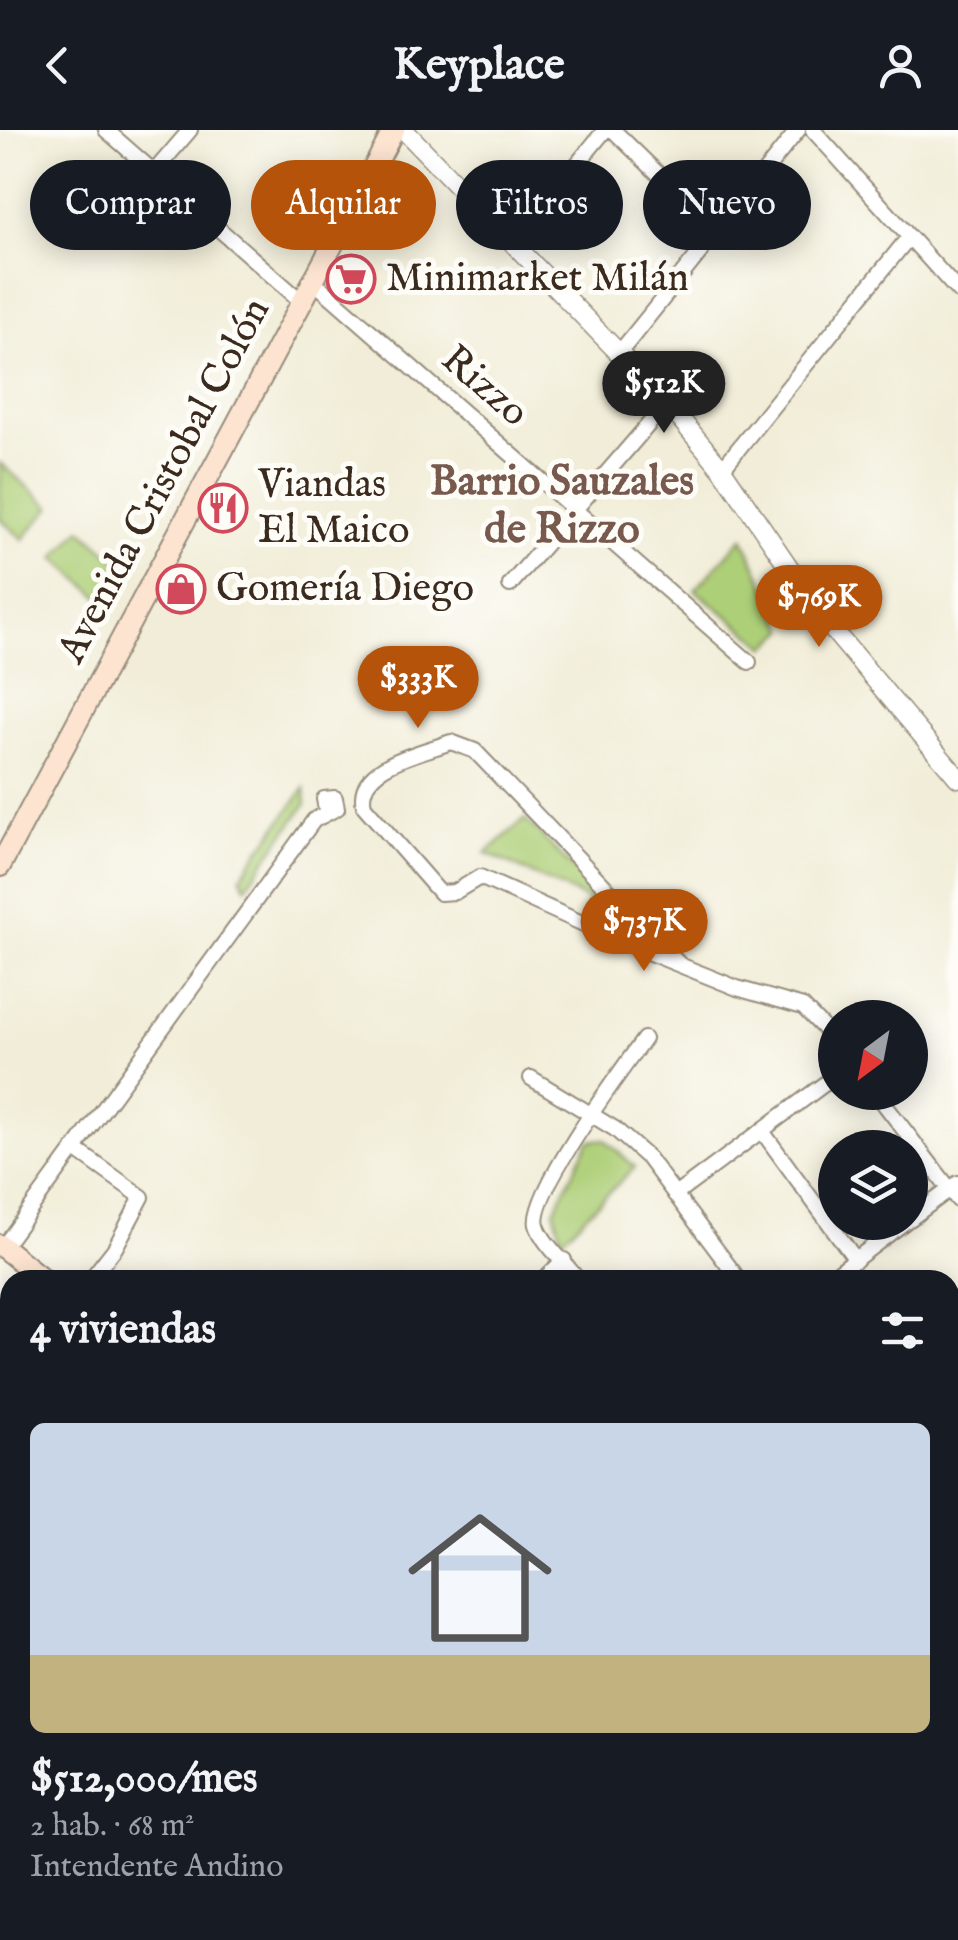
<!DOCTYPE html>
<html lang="es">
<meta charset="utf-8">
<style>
body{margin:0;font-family:"IM FELL English",serif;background:#20242c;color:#f1f3f6;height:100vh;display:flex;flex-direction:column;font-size:38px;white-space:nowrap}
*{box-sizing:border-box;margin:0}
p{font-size:32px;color:#9ea1a6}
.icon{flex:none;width:55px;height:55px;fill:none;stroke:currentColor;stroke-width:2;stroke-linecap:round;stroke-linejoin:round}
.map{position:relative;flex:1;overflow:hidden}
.side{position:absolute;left:0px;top:1140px;width:960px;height:670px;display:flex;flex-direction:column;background:#171b24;border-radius:30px 30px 0 0;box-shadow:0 5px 25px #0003}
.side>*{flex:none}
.banner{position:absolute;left:30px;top:30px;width:900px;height:90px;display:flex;gap:20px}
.needle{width:65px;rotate:212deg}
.tools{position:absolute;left:818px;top:870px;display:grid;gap:20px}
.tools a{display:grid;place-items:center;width:110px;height:110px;border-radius:50%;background:#171b24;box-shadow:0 5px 25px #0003;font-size:50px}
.price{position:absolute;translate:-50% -85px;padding:0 22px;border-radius:35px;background:#b45309;color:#fff;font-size:32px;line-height:65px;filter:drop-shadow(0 2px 5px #0008)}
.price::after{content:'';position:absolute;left:50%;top:60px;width:30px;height:22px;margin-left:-15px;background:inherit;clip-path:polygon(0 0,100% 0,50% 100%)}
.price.current{background:#222;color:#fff}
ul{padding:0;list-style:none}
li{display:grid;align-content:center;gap:20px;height:530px;padding:0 30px}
li span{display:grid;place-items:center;height:310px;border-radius:15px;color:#555}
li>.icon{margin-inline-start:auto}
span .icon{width:180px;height:180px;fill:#fffc;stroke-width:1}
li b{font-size:42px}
h2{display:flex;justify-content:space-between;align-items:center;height:120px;padding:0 30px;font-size:42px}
.pill{padding:0 35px;border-radius:45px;background:#171b24;box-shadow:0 5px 25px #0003;font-size:35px;line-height:90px}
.pill.current{background:#b45309;color:#fff}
header{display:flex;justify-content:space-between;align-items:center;height:130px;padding:0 30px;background:#171b24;font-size:45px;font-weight:800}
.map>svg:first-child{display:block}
.green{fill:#adcf77;stroke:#747c4a;stroke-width:2.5}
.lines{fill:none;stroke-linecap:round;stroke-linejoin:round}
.minor-casing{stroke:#968c7b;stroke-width:18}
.tertiary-casing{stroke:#968c7b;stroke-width:21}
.secondary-casing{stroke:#968c7b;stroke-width:24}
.minor{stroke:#fff;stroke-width:14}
.tertiary{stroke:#fff;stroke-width:18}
.secondary{stroke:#fde4d1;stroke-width:20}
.labels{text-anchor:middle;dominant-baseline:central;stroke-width:10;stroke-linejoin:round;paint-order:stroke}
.poi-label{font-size:40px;fill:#3b2a1e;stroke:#fdfcf7;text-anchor:start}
.street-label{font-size:40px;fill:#3b2a1e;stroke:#fdfcf7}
.neighbourhood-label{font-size:42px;font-weight:bold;fill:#78594e;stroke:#fdfcf7}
</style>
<header><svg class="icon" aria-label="back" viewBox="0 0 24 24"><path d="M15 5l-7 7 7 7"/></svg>Keyplace<svg class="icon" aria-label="person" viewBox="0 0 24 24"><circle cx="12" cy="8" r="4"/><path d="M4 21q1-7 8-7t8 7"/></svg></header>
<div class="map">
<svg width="958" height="1810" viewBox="0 0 958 1810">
<rect width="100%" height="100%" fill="#fdfcf7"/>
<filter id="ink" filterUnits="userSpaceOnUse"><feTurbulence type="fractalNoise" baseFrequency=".01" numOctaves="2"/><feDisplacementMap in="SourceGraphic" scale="20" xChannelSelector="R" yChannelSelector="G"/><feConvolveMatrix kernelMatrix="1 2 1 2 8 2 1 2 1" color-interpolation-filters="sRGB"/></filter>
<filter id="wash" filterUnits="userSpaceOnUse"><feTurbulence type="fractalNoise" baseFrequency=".0048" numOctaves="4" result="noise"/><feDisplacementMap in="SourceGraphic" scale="40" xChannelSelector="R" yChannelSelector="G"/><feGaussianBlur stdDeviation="2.25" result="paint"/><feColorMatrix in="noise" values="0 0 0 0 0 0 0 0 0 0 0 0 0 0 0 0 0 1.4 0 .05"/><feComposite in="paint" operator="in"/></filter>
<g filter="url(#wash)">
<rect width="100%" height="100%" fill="#f1edd8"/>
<path class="green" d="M0 333 51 377 23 409 0 389Z
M81 399 130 442 104 471 55 428Z
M743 407 786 500 767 517 695 460Z
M305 658 306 674 246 757 241 746Z
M525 689 627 794 625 801 584 783 588 770 486 723Z
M604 1009 635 1037 562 1109 554 1081 589 1011Z"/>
</g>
<g filter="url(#ink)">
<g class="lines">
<g class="minor-casing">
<path id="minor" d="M106 0 301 171
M613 0 719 103
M813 0 958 161
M154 42 190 0
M515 110 605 0
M312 150 749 532
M620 222 798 0
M722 339 909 107
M510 455 667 273
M680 835 475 621 451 612C422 623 354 635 364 676L440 763 455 762 480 747 630 815 737 858 803 877 835 910
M531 948 615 999 648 1028 739 1150
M875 962 958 1070
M762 1001 856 1130
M75 1019 142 1067 115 1118 90 1150
M675 1065 835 946
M910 1089 958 1053
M3 1117 314 690 337 678 335 668 324 669 326 680
M543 1150 564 1130
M578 1150C567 1134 542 1113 537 1095 529 1065 623 938 644 909
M828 1150 905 1092
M950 1206 958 1200
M0 1268 10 1255
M950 1357 958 1352
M950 1536 958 1542
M0 1578 10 1581
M950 1584 958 1579
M0 1653 10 1655
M950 1770 958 1764
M0 1778 10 1779
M131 1800 138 1810
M245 1800 247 1810
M819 1800 826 1810
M326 1810 339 1800
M581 1810 593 1800
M894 1810 908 1800"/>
</g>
<g class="tertiary-casing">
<path id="tertiary" d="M404 0 667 273 722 339 827 493 958 648"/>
</g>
<g class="secondary-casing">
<path id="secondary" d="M0 736 394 0
M0 1115 44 1150
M950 1706 958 1711"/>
</g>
<use href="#minor" class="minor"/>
<use href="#tertiary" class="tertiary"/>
<use href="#secondary" class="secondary"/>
</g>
</g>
<defs>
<g id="supermarket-ring" transform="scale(2.5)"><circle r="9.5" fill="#fdfcf7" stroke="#d1495b" stroke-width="1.5"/><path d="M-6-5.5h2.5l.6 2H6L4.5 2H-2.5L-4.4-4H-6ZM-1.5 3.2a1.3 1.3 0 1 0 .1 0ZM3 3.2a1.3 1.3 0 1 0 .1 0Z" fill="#d1495b"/></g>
<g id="restaurant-ring" transform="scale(2.5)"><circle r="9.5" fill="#fdfcf7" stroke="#d1495b" stroke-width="1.5"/><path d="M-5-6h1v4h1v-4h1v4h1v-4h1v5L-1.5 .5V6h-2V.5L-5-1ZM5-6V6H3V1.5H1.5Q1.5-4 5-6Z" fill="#d1495b"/></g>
<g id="shop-ring" transform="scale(2.5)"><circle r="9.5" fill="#fdfcf7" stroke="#d1495b" stroke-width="1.5"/><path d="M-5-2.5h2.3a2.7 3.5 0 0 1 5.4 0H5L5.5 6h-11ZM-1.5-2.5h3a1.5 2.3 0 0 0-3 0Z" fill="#d1495b"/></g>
</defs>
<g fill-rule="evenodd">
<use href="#supermarket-ring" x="351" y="149"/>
<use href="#restaurant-ring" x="223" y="378"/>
<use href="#shop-ring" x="181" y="459"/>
</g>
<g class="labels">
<g class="poi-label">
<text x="386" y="149">Minimarket Milán</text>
<text x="258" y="355">Viandas<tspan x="258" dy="46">El Maico</tspan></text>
<text x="216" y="459">Gomería Diego</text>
</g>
<g class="street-label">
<text transform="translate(484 257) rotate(41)">Rizzo</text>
<text transform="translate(165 351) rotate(-62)">Avenida Cristobal Colón</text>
</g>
<g class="neighbourhood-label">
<text x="562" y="352">Barrio Sauzales<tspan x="562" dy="48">de Rizzo</tspan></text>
</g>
</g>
</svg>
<div class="tools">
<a><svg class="needle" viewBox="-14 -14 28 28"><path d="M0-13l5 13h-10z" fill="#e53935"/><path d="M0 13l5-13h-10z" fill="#9ea1a6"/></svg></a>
<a><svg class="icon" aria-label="layers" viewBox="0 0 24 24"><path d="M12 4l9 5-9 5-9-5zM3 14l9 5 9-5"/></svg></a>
</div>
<b class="price current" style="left:664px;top:306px">$512K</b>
<b class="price" style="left:819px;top:520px">$769K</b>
<b class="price" style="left:418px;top:601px">$333K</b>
<b class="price" style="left:644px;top:844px">$737K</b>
<div class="banner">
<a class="pill">Comprar</a>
<a class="pill current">Alquilar</a>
<a class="pill">Filtros</a>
<a class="pill">Nuevo</a>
</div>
<section class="side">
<h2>4 viviendas<svg class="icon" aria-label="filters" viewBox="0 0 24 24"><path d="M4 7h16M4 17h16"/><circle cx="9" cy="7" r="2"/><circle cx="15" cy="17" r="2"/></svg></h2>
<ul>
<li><span style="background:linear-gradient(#c9d6e8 75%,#c2b280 0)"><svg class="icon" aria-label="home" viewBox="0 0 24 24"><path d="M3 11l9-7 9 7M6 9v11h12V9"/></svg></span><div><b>$512,000/mes</b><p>2 hab. · 68 m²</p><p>Intendente Andino</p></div></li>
</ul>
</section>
</div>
